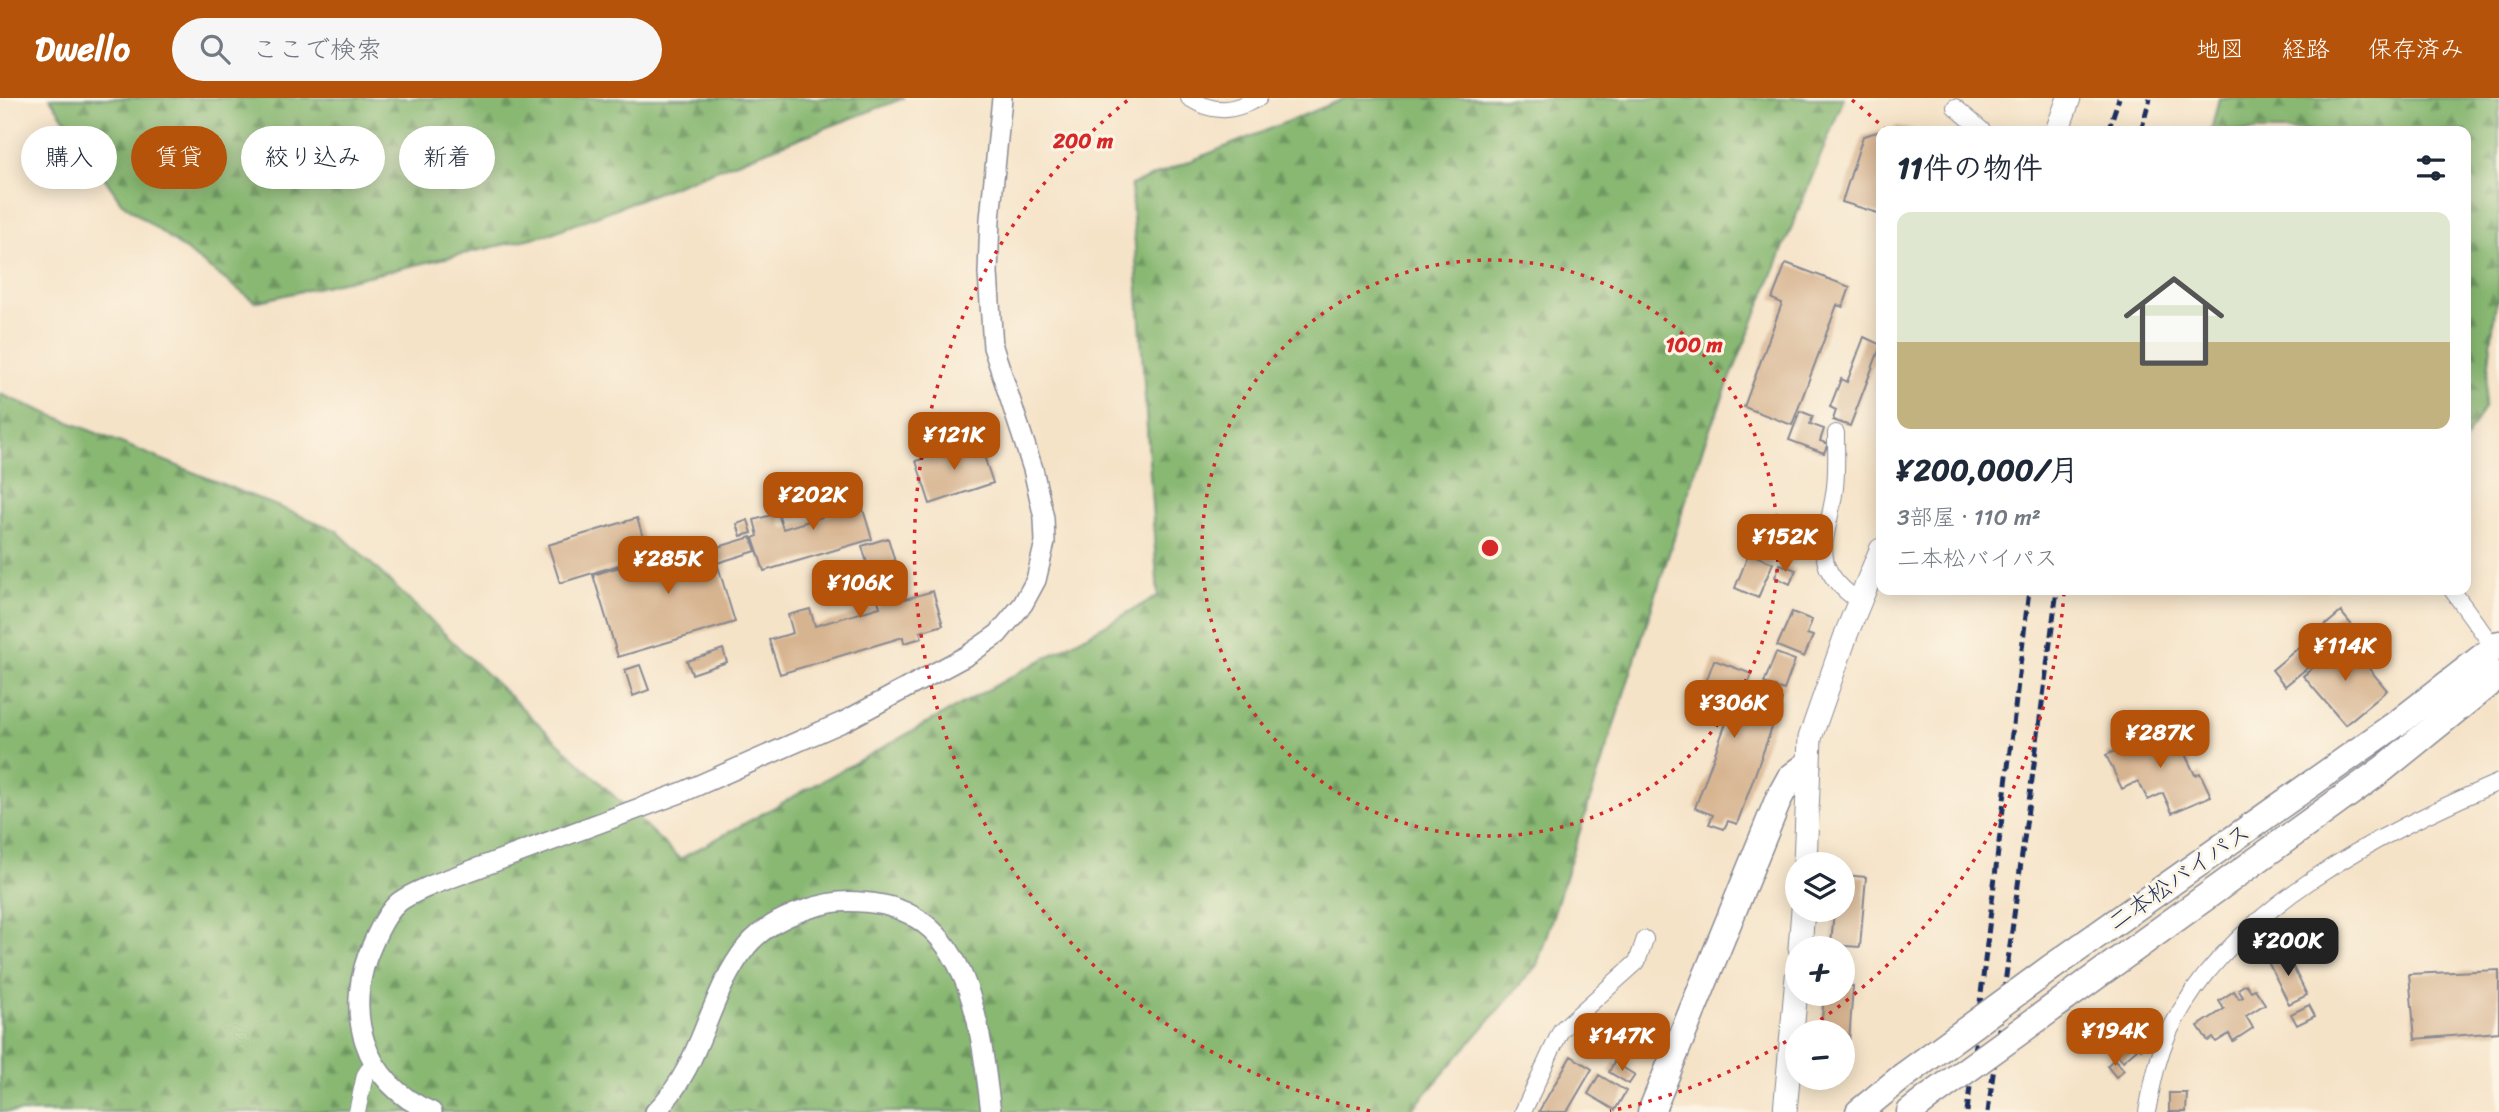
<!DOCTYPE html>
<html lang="ja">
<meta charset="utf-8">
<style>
body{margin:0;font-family:Sriracha,"Klee One",sans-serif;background:#f6f6f7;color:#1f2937;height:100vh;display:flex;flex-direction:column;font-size:26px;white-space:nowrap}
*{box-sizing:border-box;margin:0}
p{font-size:23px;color:#747a83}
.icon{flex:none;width:38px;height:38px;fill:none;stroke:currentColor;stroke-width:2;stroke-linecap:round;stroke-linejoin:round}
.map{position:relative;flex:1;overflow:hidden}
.panel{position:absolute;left:1876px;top:28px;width:595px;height:469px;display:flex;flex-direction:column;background:#fff;border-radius:14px;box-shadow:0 4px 18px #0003}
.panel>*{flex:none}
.top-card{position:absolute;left:21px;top:28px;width:665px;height:63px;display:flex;gap:14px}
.controls{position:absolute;left:1785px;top:754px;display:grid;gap:14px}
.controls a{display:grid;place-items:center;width:70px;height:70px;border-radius:50%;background:#fff;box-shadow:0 4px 18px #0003;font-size:35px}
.price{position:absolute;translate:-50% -60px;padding:0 16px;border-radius:14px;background:#b45309;color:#fff;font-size:23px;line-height:46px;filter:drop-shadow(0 2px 4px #0008)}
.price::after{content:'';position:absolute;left:50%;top:42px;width:21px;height:16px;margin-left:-10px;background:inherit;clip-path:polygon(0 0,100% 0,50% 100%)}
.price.on{background:#222;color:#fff}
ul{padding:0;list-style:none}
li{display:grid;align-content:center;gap:14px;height:371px;padding:0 21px}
li span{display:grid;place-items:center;height:217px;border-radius:14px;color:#555}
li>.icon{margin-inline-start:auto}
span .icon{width:126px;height:126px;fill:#fffc;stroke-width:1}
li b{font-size:30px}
h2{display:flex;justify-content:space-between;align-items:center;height:84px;padding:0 21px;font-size:30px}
.pill{padding:0 24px;border-radius:32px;background:#fff;box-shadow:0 4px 18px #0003;font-size:24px;line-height:63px}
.pill.on{background:#b45309;color:#fff}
header{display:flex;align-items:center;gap:42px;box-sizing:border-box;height:98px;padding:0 35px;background:#b45309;color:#fff}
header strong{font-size:33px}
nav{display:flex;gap:38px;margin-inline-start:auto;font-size:24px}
.search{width:490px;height:63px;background:#f6f6f7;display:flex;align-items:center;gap:18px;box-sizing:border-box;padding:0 24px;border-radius:38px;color:#747a83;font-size:26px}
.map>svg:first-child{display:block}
.forest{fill:url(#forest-firs);stroke:#527468;stroke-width:2}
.building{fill:#d7b490}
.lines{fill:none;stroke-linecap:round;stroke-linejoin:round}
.minor-casing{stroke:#888993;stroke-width:18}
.tertiary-casing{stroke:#888993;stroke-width:22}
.secondary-casing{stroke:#888993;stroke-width:25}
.trunk-casing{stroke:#888993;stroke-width:29}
.minor{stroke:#fff;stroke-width:16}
.tertiary{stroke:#fff;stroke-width:19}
.secondary{stroke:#fff;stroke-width:23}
.trunk{stroke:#fff;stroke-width:26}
.rail{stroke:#1b2f5e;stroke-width:5;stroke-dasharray:10 5;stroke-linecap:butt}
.trunk-bridge-casing{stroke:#888993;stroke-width:29;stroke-linecap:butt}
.trunk-bridge{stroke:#fff;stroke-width:26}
.ring{fill:none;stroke:#d62828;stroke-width:3.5;stroke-dasharray:3.5 7}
.labels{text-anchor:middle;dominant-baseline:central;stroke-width:6;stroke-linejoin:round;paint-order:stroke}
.street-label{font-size:24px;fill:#1b2f5e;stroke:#fcf5e5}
.centre{fill:#d62828;stroke:#fcf5e5;stroke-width:3.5}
.ring-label{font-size:21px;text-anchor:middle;font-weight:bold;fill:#d62828;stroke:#fcf5e5;stroke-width:6;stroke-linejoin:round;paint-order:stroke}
</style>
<header>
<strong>Dwello</strong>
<div class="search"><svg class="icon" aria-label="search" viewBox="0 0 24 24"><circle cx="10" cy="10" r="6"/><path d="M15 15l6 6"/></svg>ここで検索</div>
<nav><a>地図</a><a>経路</a><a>保存済み</a></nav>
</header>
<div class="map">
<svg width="2499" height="1014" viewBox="0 0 2499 1014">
<defs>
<pattern id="forest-firs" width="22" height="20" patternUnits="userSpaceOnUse" patternTransform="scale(1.75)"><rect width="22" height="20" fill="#88b872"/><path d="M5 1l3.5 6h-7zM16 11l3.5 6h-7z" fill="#6e9661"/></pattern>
</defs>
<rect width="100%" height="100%" fill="#fcf5e5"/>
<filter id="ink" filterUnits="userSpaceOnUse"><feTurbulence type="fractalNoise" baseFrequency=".0143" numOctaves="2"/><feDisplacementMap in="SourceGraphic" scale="14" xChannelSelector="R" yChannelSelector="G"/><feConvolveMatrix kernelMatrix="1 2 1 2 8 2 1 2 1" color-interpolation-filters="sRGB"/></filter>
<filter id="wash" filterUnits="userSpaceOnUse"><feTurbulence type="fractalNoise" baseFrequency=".00686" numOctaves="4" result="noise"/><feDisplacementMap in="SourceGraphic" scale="28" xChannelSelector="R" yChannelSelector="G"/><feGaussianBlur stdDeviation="1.57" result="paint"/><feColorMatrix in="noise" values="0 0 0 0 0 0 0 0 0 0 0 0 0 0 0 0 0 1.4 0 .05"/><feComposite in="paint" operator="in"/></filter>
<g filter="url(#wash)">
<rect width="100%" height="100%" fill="#f5e3c8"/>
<path class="forest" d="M50 0H904L549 136 255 204 121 104Z
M1346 0H1844L1705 343 1537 867 1410 1014H0V296L336 432 680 761 1158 498 1131 87Z
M2219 0H2499V201L2496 203 2484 310 2466 341V33H2211Z"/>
<g id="blocks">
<path class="building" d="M1897 28 1916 32V33H1882Z
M1881 33V116L1842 104 1863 38Z
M1786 165 1850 189 1843 209 1837 207 1792 327 1744 309 1782 205 1772 201Z
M1864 239 1881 247 1850 328 1833 322 1836 312 1830 309 1841 281 1847 284Z
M1800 313 1813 318 1810 326 1824 331 1820 343 1828 346 1824 355 1789 342Z
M979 343 993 385 930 406 916 363Z
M855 385 872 441 764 473 753 440 758 438 754 422 778 415 783 431 838 414 831 392Z
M637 420 649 458 560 485 548 447Z
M748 422 752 435 741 438 737 426Z
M751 439 756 453 717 465 735 524 618 559 593 477 710 442 712 451Z
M888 440 906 501 933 493 943 527 920 534 922 540 904 545 903 539 780 576 769 542 793 535 788 517 810 511 815 528 880 509 862 448Z
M1749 455 1773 465 1758 500 1735 490Z
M1780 466 1796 472 1790 486 1775 479Z
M1792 514 1812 522 1807 536 1813 538 1804 559 1777 548Z
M2341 514 2355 531 2285 588 2272 572Z
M2346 543 2387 592 2345 627 2303 578Z
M723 551 727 564 692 576 687 563Z
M1776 555 1795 562 1784 592 1764 585Z
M1714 562 1752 576 1747 589 1782 602 1737 726 1728 723 1724 731 1709 726 1713 717 1695 710 1726 625 1695 614Z
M640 567 649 592 633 598 625 572Z
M2171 627 2195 677 2200 675 2211 698 2172 715 2163 695 2148 702 2138 683 2122 691 2106 657Z
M1843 777 1866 779 1860 849 1831 847 1834 812H1843Z
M2286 855 2307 897 2289 906 2268 864Z
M2499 872V934L2415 941 2409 876Z
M2246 886 2251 893 2255 891 2265 906 2246 918 2253 930 2233 943 2229 936 2216 944 2213 940 2208 943 2198 928 2224 911 2219 903 2234 893 2239 901 2243 899 2238 891Z
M1843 887 1853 888 1849 944H1843V934H1821L1824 896H1843Z
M2309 907 2315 918 2297 927 2291 916Z
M2140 930 2151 941 2141 951 2130 939Z
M2128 941 2137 951 2123 963 2114 954Z
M1571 958 1592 971 1567 1014H1541L1539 1013Z
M2114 961 2124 972 2116 979 2107 968Z
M1614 964 1635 977 1629 986 1609 974Z
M1599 977 1626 993 1615 1012 1588 996Z
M2169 995H2187L2186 1014H2169Z"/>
</g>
</g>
<g filter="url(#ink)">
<use href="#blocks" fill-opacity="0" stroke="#888993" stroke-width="2"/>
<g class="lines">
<g class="minor-casing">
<path id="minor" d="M1189 0C1216 17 1233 13 1259 0
M1955 9 1983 33
M1836 335C1836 353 1837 371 1835 389 1829 442 1804 466 1860 504
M2452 492 2497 554
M357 1014 365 977 374 963
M1523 1014 1561 932 1637 864 1645 841
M2147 1014C2152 987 2158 957 2170 932 2231 809 2379 736 2499 684"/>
</g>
<g class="tertiary-casing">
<path id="tertiary" d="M432 1014C362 985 342 911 373 845 379 831 387 814 399 804 408 797 421 792 432 787L683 694 845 623 968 557 998 536 1023 506 1036 482 1045 444 1044 420 1033 371 993 249 988 175 990 121 1002 0
M655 1014C703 968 706 899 747 848 767 824 801 811 831 805 848 802 867 804 884 807 974 827 981 939 991 1014"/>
</g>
<g class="secondary-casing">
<path id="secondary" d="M2057 33 2069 0
M1805 766 1810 640 1847 534 1881 452
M1800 850 1803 812
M1785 1014 1797 879"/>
</g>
<g class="trunk-casing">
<path id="trunk" d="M2052 869 2403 621 2499 546
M2066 900 2383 671 2499 577
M1651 1014 1779 700 1790 680 1807 667
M1859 1014 1902 979
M1910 1014 1928 1000"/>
</g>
<use href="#minor" class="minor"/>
<use href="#tertiary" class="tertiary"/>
<use href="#secondary" class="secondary"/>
<use href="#trunk" class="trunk"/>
<path class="rail" d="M2108 33 2119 0
M2141 33 2150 0
M1967 1014 2029 492
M1988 1014 2057 492"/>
<g class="trunk-bridge-casing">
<path id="trunk-bridge" d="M1902 979 2052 869
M1928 1000 2066 900"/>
</g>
<use href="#trunk-bridge" class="trunk-bridge"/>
</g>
</g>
<g class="ring">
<circle cx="1490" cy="450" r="288"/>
<path d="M2064 495A576 576 0 0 1 1804 933M1795 938A576 576 0 0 1 1610 1013M1370 1013A576 576 0 0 1 1128 2M1852 2A576 576 0 0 1 1886 32"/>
</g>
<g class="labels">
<g class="street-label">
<text transform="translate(2179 779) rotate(-35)">二本松バイパス</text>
</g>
</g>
<circle cx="1490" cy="450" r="10" class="centre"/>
<g class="ring-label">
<text x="1083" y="50">200 m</text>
<text x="1694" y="254">100 m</text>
</g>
</svg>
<div class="controls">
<a><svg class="icon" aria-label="layers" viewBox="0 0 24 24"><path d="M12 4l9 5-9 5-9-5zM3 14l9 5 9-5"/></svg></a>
<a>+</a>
<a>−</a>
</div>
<b class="price" style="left:954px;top:374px">¥121K</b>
<b class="price" style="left:813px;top:434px">¥202K</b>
<b class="price" style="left:1785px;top:476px">¥152K</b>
<b class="price" style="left:668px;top:498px">¥285K</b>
<b class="price" style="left:860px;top:522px">¥106K</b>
<b class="price" style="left:2345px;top:585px">¥114K</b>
<b class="price" style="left:1734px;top:642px">¥306K</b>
<b class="price" style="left:2160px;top:672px">¥287K</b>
<b class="price on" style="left:2288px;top:880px">¥200K</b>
<b class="price" style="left:2115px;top:970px">¥194K</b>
<b class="price" style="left:1622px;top:975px">¥147K</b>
<div class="top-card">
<a class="pill">購入</a>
<a class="pill on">賃貸</a>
<a class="pill">絞り込み</a>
<a class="pill">新着</a>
</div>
<section class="panel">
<h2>11件の物件<svg class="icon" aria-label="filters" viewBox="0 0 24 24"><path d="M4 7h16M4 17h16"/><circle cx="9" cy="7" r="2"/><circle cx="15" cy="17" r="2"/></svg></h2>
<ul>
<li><span style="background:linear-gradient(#dfe7d0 60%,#c2b280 0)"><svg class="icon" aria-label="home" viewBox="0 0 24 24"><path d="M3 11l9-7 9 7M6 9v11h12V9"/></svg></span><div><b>¥200,000/月</b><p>3部屋 · 110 m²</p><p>二本松バイパス</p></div></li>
</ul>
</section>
</div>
